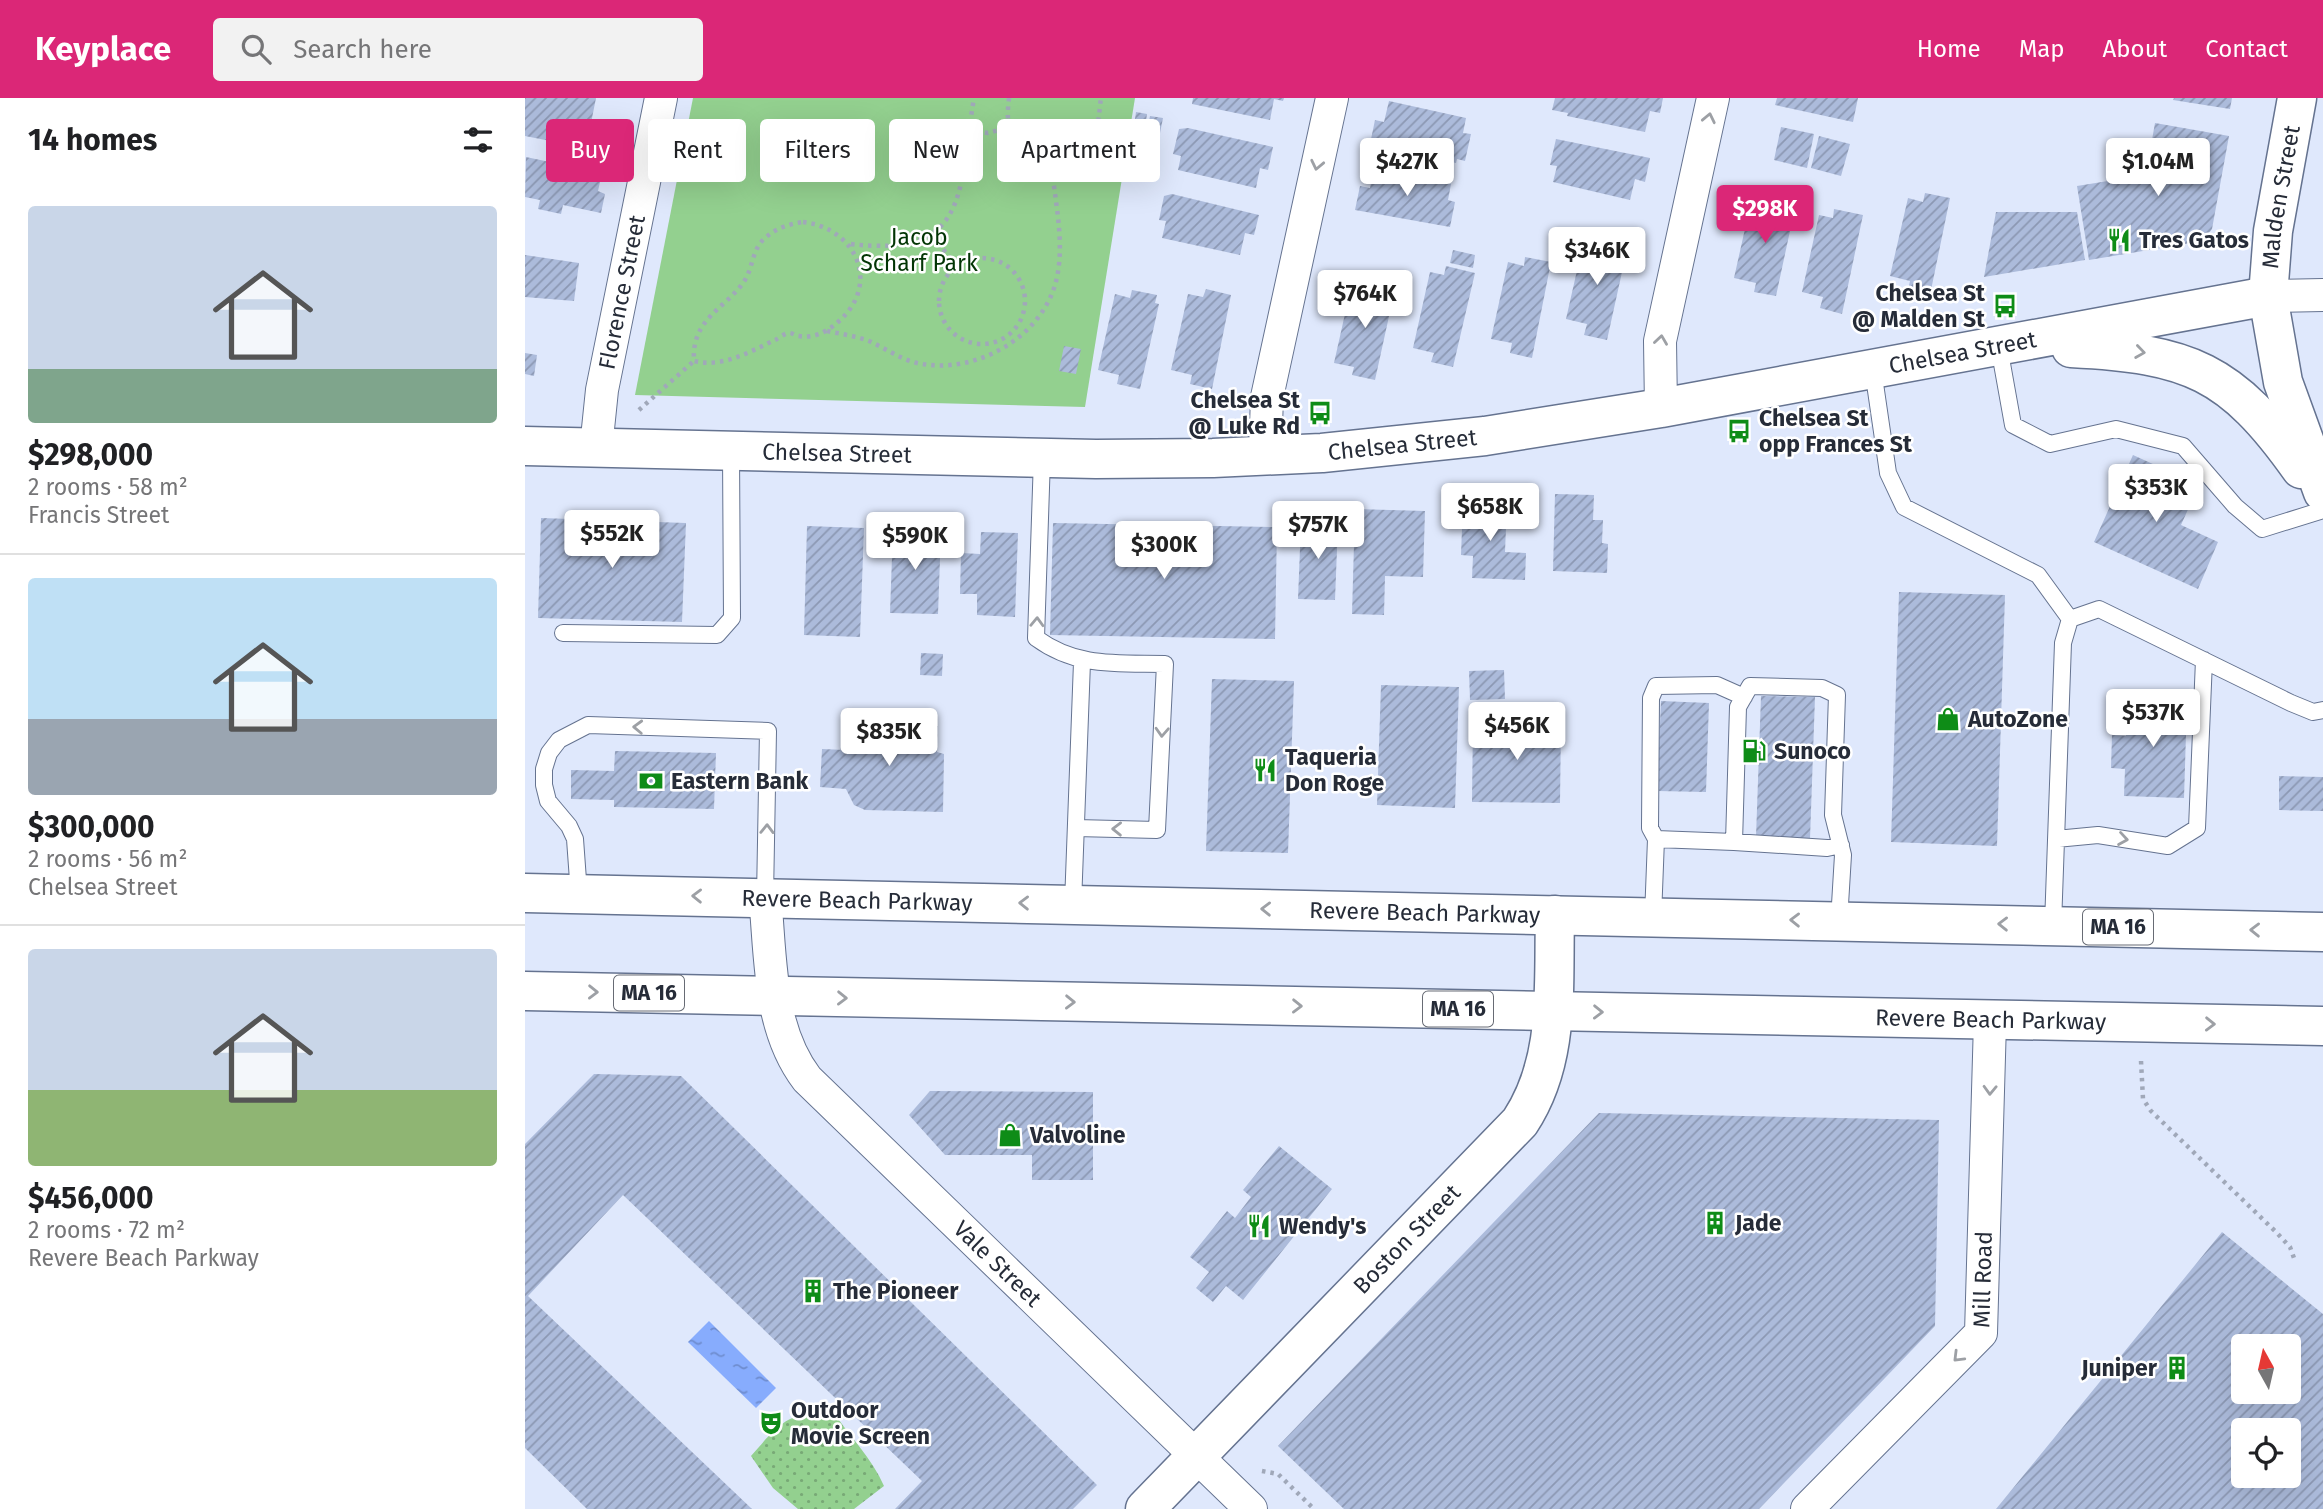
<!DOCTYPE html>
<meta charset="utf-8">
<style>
body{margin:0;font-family:"Fira Sans",sans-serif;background:#f2f2f2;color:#202124;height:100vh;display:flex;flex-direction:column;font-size:26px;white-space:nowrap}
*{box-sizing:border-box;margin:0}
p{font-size:23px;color:#757577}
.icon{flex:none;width:38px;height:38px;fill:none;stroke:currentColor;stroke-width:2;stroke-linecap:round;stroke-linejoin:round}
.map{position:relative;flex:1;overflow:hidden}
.side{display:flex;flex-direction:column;background:#fff;width:525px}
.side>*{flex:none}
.banner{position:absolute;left:21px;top:21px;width:665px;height:63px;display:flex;gap:14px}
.needle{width:46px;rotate:352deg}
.buttons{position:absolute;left:1706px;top:1236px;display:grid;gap:14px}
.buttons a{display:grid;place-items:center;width:70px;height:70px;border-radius:7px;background:#fff;box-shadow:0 7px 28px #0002;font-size:35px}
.price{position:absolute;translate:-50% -60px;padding:0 16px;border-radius:7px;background:#fff;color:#222;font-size:23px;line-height:46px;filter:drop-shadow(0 2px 4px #0008)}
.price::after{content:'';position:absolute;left:50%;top:42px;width:21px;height:16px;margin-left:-10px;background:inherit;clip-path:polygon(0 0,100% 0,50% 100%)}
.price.active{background:#db2777;color:#fff}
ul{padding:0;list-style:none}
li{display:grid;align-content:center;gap:14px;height:371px;padding:0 28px}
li+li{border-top:2px solid #e0e0e0}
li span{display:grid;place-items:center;height:217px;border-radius:7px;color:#555}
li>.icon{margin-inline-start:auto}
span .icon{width:126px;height:126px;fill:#fffc;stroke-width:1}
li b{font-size:30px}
h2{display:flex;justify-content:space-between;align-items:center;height:84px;padding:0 28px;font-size:30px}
.chip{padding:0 24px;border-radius:7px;background:#fff;box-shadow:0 7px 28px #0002;font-size:24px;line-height:63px}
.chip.active{background:#db2777;color:#fff}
header{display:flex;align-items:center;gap:42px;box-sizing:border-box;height:98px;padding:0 35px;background:#db2777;color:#fff}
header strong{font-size:33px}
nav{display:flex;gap:38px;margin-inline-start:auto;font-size:24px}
.search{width:490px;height:63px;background:#f2f2f2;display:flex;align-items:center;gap:18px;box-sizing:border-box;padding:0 24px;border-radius:7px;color:#757577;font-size:26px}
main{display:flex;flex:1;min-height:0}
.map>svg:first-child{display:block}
.grass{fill:url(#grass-dots)}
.park{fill:#93d08f}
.water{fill:url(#water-ripples)}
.building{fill:url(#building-hatch);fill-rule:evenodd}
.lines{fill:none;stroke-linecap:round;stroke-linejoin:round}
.service-casing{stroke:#657390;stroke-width:18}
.minor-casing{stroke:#657390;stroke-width:34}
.tertiary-casing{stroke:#657390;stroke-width:41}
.secondary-casing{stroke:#657390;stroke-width:41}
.trunk-casing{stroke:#657390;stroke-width:41}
.path{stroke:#a0a8b9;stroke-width:4.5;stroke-dasharray:3.5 5;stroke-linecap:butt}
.service{stroke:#fff;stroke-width:16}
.minor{stroke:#fff;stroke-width:32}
.tertiary{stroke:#fff;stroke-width:38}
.secondary{stroke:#fff;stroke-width:38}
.trunk{stroke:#fff;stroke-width:38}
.oneway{stroke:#9da0a5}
.labels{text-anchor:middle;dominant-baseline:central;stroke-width:5;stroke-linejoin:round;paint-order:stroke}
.shield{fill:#fff;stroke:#676b74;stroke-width:2}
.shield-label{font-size:21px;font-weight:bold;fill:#262c38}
.street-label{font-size:23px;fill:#262c38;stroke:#fff}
.park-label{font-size:23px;fill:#023504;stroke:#fff}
.poi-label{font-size:23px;font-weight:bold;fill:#262c38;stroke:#fff;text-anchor:start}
</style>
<header>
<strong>Keyplace</strong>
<div class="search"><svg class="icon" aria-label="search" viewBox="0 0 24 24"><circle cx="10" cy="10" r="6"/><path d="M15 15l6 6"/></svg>Search here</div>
<nav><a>Home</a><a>Map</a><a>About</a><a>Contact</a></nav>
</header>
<main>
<section class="side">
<h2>14 homes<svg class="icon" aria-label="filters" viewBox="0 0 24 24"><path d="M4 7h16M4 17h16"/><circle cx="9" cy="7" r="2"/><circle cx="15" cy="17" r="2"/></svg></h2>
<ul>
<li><span style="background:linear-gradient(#c9d6e8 75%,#7fa58c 0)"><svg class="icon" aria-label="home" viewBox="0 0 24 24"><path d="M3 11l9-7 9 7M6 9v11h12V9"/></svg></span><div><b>$298,000</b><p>2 rooms · 58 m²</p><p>Francis Street</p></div></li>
<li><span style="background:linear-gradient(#bfe0f5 65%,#9aa5b1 0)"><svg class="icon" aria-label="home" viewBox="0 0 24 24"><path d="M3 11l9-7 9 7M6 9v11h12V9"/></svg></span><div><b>$300,000</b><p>2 rooms · 56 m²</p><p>Chelsea Street</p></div></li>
<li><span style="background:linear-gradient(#c9d6e8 65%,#8fb573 0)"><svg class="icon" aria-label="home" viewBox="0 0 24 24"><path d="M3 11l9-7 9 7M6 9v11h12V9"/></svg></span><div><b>$456,000</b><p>2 rooms · 72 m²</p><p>Revere Beach Parkway</p></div></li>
</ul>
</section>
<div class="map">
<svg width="1798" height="1411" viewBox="0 0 1798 1411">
<defs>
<pattern id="grass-dots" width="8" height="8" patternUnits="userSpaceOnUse" patternTransform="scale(1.75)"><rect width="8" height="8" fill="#93d08f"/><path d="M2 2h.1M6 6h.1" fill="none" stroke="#78a976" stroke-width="1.8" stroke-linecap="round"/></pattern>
<pattern id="water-ripples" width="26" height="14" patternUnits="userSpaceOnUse" patternTransform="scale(1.75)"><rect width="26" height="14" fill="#87acfd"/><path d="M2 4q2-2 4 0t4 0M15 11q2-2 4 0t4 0" fill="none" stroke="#6e8cce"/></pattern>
<pattern id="building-hatch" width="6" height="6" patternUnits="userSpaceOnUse" patternTransform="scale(1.75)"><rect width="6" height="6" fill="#acbbdb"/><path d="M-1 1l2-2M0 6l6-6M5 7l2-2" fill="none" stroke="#8c98b3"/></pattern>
</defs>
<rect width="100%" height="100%" fill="#dfe8fc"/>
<path class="grass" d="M307 1312C324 1338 347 1360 359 1388L329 1411H273L248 1390 226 1358C254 1326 261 1315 307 1312Z"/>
<path class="park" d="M168 0H610L560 309 110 297Z"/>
<path class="water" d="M184 1223 251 1290 231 1310 163 1244Z"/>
<path class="building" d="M0 0H71L61 50 0 38Z
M668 0H759L758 3 749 1 745 22 667 6Z
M1030 0H1138L1135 15 1125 13 1120 34 1042 18 1043 15 1027 12Z
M1252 0H1333L1328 24 1250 7Z
M1649 0H1707L1705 11 1648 2Z
M864 3 941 20 938 35 946 36 940 63 932 61 931 65 845 46 850 22 859 24Z
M611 14 622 16 620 30 609 28Z
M625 18 638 20 634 40 621 37Z
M1630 25 1704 38 1687 131 1678 143 1564 162 1552 88 1651 72 1648 57 1625 53Z
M1256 29 1289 36 1282 70 1249 62Z
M663 30 748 49 743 72 735 70 731 90 653 72 656 58 648 56 654 31Z
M1294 38 1325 46 1316 78 1286 70Z
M1031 41 1125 60 1120 84 1110 81 1105 102 1028 84 1032 68 1025 67Z
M1 59 77 75 73 93 80 96 76 115 38 107 36 116 13 111 15 102 0 99Z
M849 70 926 86 923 102 930 104 925 129 830 112 835 88 845 90Z
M1400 95 1425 100 1405 197 1383 192 1385 183 1365 178 1383 100 1398 104Z
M647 96 734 117 729 137 720 135 715 157 637 140 641 123 634 122 639 98Z
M1244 99 1271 105 1251 198 1229 194 1231 185 1209 180 1226 104 1242 107Z
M1309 111 1338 117 1317 216 1295 210 1298 199 1277 194 1294 117 1308 120Z
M1471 114H1552L1560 162 1459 179Z
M1074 141 1100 146 1098 155 1101 156 1082 242 1059 237 1062 226 1041 221 1058 146 1072 149Z
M928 152 950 157 948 170 925 165Z
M0 157 54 165 49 203 0 199Z
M1000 159 1026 164 1007 260 985 255 987 245 966 241 983 164 999 168Z
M921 168 950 175 928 269 906 264 909 255 888 250 905 174 919 177Z
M843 185 870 191 850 282 827 277 829 269 809 265 826 189 841 192Z
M681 191 706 197 687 291 665 286 667 277 646 272 663 196 678 199Z
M607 192 632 197 630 205 634 206 615 291 592 286 594 277 573 272 590 196 605 200Z
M539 248 556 251 551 276 534 273Z
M0 255 12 257 9 278 0 276Z
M1608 357 1674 387 1656 427 1693 444 1673 491 1569 444Z
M1030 396 1069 397 1068 422H1078L1077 445 1083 446 1082 475 1028 473Z
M938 404 982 406 980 454 1001 455 1000 482 947 480 948 458 936 457Z
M830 411 900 413 898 479 860 478 859 517 827 516Z
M16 420 161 425 157 524 13 520Z
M528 425 752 429 750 541 525 537Z
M776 425 813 426 810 502 773 501Z
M282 428 339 430 335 539 279 537Z
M368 431 416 433 413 516 365 515Z
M456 434 493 435 490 519 452 517V496H435L436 455 455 456Z
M1374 494 1480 497 1472 748 1366 744Z
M396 555 418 556 417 578 395 577Z
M979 572 980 601 945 602 944 573Z
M687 581 769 583 763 755 681 753Z
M856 587 934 589 930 710 852 707Z
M1236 598 1290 599 1285 741 1231 739Z
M1602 602 1662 604 1659 700 1599 698 1600 671 1586 670 1587 637 1601 638Z
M1136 603 1184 605 1181 694 1132 693Z
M948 622 1036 623 1035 705 947 704Z
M339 626 413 628 412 654 419 656 418 714 340 712 329 707 321 691 295 689 297 651 320 652V642Z
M90 653 191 655 189 711 89 709V702L46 701V672L89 673Z
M1754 678 1798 679V713L1754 712Z
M69 976 156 978 572 1387 548 1411H370L397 1383 98 1097 3 1198 227 1411H62L0 1350V1046Z
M405 993 568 994V1082H507V1057H420L384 1017Z
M1074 1015 1414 1022 1410 1228 1234 1411H819L753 1348Z
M754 1048 807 1091 718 1202 701 1188 688 1204 671 1190 684 1174 665 1159 702 1113 710 1120 726 1099 718 1092Z
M1697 1134 1798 1216V1411H1471ZM1718 1248H1764V1293H1718ZM1718 1332H1764V1377H1718Z"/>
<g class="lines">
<g class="service-casing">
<path id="service" d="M1474 249 1488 327 1525 346 1591 331 1658 348 1710 408 1737 431 1798 412
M1348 272 1363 375 1379 409 1513 477 1545 521
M517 360 511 540C552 570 592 565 640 566L632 732 551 730
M38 535 192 537 207 520 206 353
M1131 741 1125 730 1126 600 1131 588 1192 587 1219 599
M1531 741 1573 737 1643 748 1672 730 1679 562
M1209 744 1302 750 1316 747
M54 796 50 741 44 728 23 703 19 687V671L24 655 34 642 63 627 243 633 240 799
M548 806 557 564
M1128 819 1131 741 1209 744 1213 609 1225 588 1297 590 1312 597 1308 717 1318 757 1314 823
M1528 827 1538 545 1545 521 1574 511 1766 605 1788 614 1798 612"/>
</g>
<g class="minor-casing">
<g id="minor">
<path d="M1743 198 1798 197"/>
<path d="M1136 310 1135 243 1188 0"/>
<path id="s1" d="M71 350 77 292 136 0"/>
<path d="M740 358 742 299 807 0"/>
<path id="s2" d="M240 799C246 860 243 930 282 981L726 1411"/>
<path id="s3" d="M1282 1411 1456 1235 1465 924"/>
</g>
</g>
<g class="tertiary-casing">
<g id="tertiary">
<path id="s4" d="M1743 198 1748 133 1772 0"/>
<path id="s5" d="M620 1411 995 1024C1036 962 1028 889 1030 817"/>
</g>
</g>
<g class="secondary-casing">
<g id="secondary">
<path d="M1546 250C1664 256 1706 272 1776 371"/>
<path id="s6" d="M0 348 571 361 688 360 797 355 960 338 1136 310 1743 198 1758 284 1798 394"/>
</g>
</g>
<g class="trunk-casing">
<g id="trunk">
<path id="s7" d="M0 795 1798 834"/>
<path id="s8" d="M0 893 1798 928"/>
</g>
</g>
<path class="path" d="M484 0C483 9 482 19 484 27 494 62 547 76 567 43 574 31 574 13 576 0
M443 32 463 35 484 29
M278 124C331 130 357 186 313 224 303 233 289 241 274 238 271 238 268 235 264 235 260 235 254 240 250 242 224 254 198 270 169 263 166 220 202 210 220 182 228 169 227 153 238 142 249 131 263 126 278 124Z
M408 138 431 168
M326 146C446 160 433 93 449 0
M414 203a43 43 0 1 1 86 0a43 43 0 1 1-86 0Z
M302 233C316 236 331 238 344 243 360 250 375 261 392 265 451 278 520 238 532 179 540 142 529 99 526 62
M114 312 169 263
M1616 963 1618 1001 1626 1013 1752 1135 1765 1149 1770 1163
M737 1373 753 1376 789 1411"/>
<use href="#service" class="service"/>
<use href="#minor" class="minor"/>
<use href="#tertiary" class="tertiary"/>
<use href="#secondary" class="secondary"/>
<use href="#trunk" class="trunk"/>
</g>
<defs><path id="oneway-chevron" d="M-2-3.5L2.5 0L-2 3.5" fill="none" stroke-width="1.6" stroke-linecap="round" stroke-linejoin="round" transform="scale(1.75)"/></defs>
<g class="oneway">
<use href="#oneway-chevron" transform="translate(1184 20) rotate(-78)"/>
<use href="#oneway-chevron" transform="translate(792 67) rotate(102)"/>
<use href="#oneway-chevron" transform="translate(1136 242) rotate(-82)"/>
<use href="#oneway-chevron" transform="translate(1615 254) rotate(8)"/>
<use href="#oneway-chevron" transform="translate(512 524) rotate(-88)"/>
<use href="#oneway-chevron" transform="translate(113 629) rotate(-178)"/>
<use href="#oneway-chevron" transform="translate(637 634) rotate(93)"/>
<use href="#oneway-chevron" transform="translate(242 731) rotate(-89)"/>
<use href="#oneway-chevron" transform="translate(592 731) rotate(-179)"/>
<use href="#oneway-chevron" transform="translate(1598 741) rotate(9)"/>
<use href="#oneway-chevron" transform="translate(172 798) rotate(-179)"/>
<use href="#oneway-chevron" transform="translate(499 805) rotate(-179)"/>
<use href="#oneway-chevron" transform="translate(741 811) rotate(-179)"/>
<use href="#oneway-chevron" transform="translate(1270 822) rotate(-179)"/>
<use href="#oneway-chevron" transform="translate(1478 826) rotate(-179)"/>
<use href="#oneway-chevron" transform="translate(1730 832) rotate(-179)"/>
<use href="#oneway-chevron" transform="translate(68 894) rotate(1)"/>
<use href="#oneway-chevron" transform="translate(317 900) rotate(1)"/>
<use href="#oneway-chevron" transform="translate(545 904) rotate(1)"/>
<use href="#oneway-chevron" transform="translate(772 908) rotate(1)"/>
<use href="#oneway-chevron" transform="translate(1073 914) rotate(1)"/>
<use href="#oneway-chevron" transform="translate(1685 926) rotate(1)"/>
<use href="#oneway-chevron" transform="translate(1465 992) rotate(92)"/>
<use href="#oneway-chevron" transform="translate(1433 1259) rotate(135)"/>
</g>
<defs>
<g id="restaurant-bare" transform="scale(1.89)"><path d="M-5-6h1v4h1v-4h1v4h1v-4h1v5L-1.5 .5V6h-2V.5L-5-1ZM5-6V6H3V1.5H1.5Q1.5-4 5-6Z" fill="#0e8c17" stroke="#fff" stroke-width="2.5" paint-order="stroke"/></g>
<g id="bus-bare" transform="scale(1.89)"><path d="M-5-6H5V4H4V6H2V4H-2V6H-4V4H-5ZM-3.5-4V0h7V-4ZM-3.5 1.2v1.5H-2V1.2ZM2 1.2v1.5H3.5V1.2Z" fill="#0e8c17" stroke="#fff" stroke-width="2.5" paint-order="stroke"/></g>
<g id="shop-bare" transform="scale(1.89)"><path d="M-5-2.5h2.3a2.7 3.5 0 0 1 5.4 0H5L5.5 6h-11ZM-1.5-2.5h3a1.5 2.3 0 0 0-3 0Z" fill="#0e8c17" stroke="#fff" stroke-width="2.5" paint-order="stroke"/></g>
<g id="fuel-bare" transform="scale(1.89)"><path d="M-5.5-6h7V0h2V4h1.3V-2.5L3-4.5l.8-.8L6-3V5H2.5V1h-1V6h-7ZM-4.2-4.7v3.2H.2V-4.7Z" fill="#0e8c17" stroke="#fff" stroke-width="2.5" paint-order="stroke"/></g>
<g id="bank-bare" transform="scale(1.89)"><path d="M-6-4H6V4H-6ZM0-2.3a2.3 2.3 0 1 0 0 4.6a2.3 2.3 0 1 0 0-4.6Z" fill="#0e8c17" stroke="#fff" stroke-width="2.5" paint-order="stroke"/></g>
<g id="building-bare" transform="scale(1.89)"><path d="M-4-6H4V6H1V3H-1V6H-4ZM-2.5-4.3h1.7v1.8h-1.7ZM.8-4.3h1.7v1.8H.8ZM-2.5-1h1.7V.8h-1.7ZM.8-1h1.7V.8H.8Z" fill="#0e8c17" stroke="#fff" stroke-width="2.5" paint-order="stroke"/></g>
<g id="theatre-bare" transform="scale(1.89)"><path d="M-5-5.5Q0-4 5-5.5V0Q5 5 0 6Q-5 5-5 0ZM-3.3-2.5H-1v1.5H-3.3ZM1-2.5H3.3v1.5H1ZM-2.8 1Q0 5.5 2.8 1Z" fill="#0e8c17" stroke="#fff" stroke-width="2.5" paint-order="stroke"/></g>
</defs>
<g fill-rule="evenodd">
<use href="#restaurant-bare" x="1594" y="142"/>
<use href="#bus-bare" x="1480" y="208"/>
<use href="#bus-bare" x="795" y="315"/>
<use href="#bus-bare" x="1214" y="333"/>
<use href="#shop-bare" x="1423" y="621"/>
<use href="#fuel-bare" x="1229" y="653"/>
<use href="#restaurant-bare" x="740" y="672"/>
<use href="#bank-bare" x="126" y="683"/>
<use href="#shop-bare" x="485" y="1037"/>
<use href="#building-bare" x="1190" y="1125"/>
<use href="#restaurant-bare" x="734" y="1128"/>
<use href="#building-bare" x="288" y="1193"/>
<use href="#building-bare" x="1652" y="1270"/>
<use href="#theatre-bare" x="246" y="1325"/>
</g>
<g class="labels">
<g class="shield">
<rect x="1558" y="811.5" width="70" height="35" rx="5"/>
<rect x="89" y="877.5" width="70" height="35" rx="5"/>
<rect x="898" y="893.5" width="70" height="35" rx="5"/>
</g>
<g class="shield-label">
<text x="1593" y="829">MA 16</text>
<text x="124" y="895">MA 16</text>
<text x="933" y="911">MA 16</text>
</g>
<g class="street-label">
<text stroke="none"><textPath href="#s4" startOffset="100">Malden Street</textPath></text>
<text stroke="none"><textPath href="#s1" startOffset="158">Florence Street</textPath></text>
<text stroke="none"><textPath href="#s6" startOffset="1446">Chelsea Street</textPath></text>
<text stroke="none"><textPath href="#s6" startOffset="878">Chelsea Street</textPath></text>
<text stroke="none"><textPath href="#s6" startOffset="312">Chelsea Street</textPath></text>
<text stroke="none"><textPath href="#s7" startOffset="332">Revere Beach Parkway</textPath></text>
<text stroke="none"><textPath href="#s7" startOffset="900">Revere Beach Parkway</textPath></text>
<text stroke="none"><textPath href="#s8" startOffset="1466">Revere Beach Parkway</textPath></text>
<text stroke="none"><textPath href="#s5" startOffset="376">Boston Street</textPath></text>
<text stroke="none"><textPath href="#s2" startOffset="455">Vale Street</textPath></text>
<text stroke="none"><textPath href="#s3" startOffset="301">Mill Road</textPath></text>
</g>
<g class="park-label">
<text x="394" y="139">Jacob<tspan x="394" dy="26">Scharf Park</tspan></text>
</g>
<g class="poi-label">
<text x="1614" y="142">Tres Gatos</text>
<text x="1460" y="195" text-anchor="end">Chelsea St<tspan x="1460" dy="26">@ Malden St</tspan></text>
<text x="775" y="302" text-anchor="end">Chelsea St<tspan x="775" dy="26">@ Luke Rd</tspan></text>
<text x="1234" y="320">Chelsea St<tspan x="1234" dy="26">opp Frances St</tspan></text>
<text x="1443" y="621">AutoZone</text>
<text x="1249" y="653">Sunoco</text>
<text x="760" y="659">Taqueria<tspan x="760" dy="26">Don Roge</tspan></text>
<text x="146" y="683">Eastern Bank</text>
<text x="505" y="1037">Valvoline</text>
<text x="1210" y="1125">Jade</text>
<text x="754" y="1128">Wendy's</text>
<text x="308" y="1193">The Pioneer</text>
<text x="1632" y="1270" text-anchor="end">Juniper</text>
<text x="266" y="1312">Outdoor<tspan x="266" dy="26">Movie Screen</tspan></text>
</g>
</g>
</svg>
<div class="buttons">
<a><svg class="needle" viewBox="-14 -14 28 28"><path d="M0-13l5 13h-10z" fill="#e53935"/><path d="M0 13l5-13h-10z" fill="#757577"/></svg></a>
<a><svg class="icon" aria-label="locate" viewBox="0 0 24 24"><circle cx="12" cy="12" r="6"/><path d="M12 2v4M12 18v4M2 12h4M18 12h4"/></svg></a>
</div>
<b class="price" style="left:882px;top:100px">$427K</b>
<b class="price" style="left:1633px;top:100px">$1.04M</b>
<b class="price active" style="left:1240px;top:147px">$298K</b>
<b class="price" style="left:1072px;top:189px">$346K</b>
<b class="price" style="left:840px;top:232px">$764K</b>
<b class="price" style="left:1631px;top:426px">$353K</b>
<b class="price" style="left:965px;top:445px">$658K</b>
<b class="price" style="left:793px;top:463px">$757K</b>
<b class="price" style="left:87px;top:472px">$552K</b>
<b class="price" style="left:390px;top:474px">$590K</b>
<b class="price" style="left:639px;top:483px">$300K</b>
<b class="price" style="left:1628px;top:651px">$537K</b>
<b class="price" style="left:992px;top:664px">$456K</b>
<b class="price" style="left:364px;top:670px">$835K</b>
<div class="banner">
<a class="chip active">Buy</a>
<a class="chip">Rent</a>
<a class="chip">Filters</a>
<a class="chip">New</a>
<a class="chip">Apartment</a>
</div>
</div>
</main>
